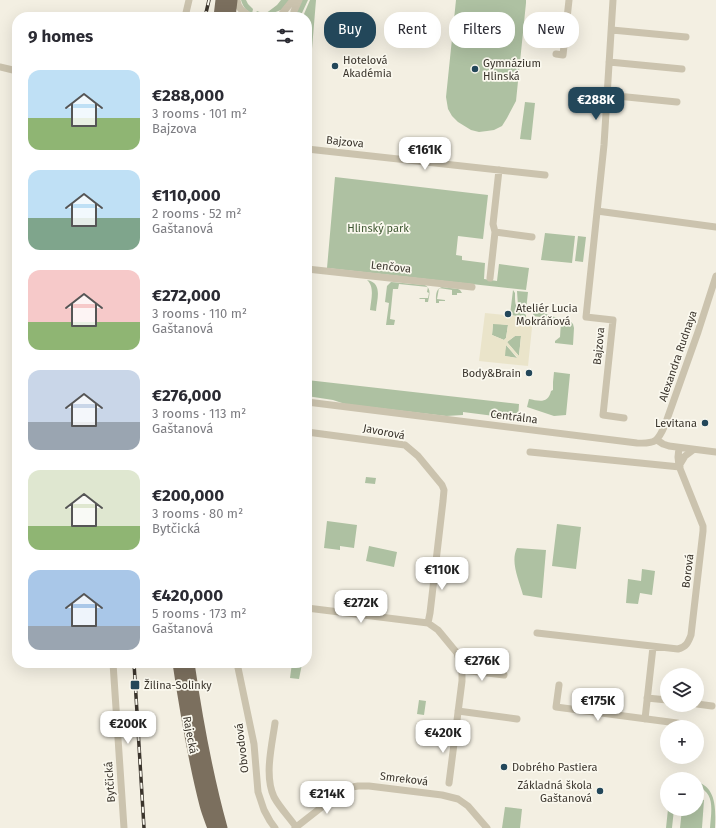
<!DOCTYPE html>
<meta charset="utf-8">
<style>
body{margin:0;font-family:"Fira Sans",sans-serif;background:#f2f2f3;color:#2b2b33;height:100vh;display:flex;flex-direction:column;font-size:15px;white-space:nowrap}
*{box-sizing:border-box;margin:0}
p{font-size:13px;color:#7c7c81}
.icon{flex:none;width:22px;height:22px;fill:none;stroke:currentColor;stroke-width:2;stroke-linecap:round;stroke-linejoin:round}
.map{position:relative;flex:1;overflow:hidden}
.drawer{position:absolute;left:12px;top:12px;width:300px;height:656px;display:flex;flex-direction:column;background:#fff;border-radius:16px;box-shadow:0 4px 16px #0002}
.drawer>*{flex:none}
.hud{position:absolute;left:324px;top:12px;width:332px;height:36px;display:flex;gap:8px}
.buttons{position:absolute;left:660px;top:668px;display:grid;gap:8px}
.buttons a{display:grid;place-items:center;width:44px;height:44px;border-radius:50%;background:#fff;box-shadow:0 4px 16px #0002;font-size:20px}
.price{position:absolute;translate:-50% -34px;padding:0 9px;border-radius:8px;background:#fff;color:#222;font-size:13px;line-height:26px;filter:drop-shadow(0 1px 2px #0008)}
.price::after{content:'';position:absolute;left:50%;top:24px;width:12px;height:9px;margin-left:-6px;background:inherit;clip-path:polygon(0 0,100% 0,50% 100%)}
.price.on{background:#23475a;color:#fff}
ul{padding:0;list-style:none}
li{display:flex;align-items:center;gap:12px;height:100px;padding:0 16px}
li span{display:grid;place-items:center;flex:none;width:112px;height:80px;border-radius:12px;color:#555}
li>.icon{margin-inline-start:auto}
span .icon{width:48px;height:48px;fill:#fffc;stroke-width:1}
li b{font-size:17px}
h2{display:flex;justify-content:space-between;align-items:center;height:48px;padding:0 16px;font-size:17px}
.tag{padding:0 14px;border-radius:16px;background:#fff;box-shadow:0 4px 16px #0002;font-size:14px;line-height:36px}
.tag.on{background:#23475a;color:#fff}
.map>svg:first-child{display:block}
.green{fill:#aec1a2}
.plaza{fill:#eae4ca;fill-rule:evenodd}
.lines{fill:none;stroke-linecap:round;stroke-linejoin:round}
.minor{stroke:#cbc3ae;stroke-width:7}
.primary{stroke:#7b6f5e;stroke-width:11}
.rail-casing{stroke:#3a342c;stroke-width:3.5}
.rail{stroke:#faf8ee;stroke-width:2;stroke-dasharray:6;stroke-linecap:butt}
.poi-dot{fill:#23475a;stroke:#faf8ee;stroke-width:1.5}
.labels{text-anchor:middle;dominant-baseline:central;stroke-width:3.5;stroke-linejoin:round;paint-order:stroke}
.poi-label{font-size:11px;fill:#3a342c;stroke:#faf8ee;text-anchor:start}
.street-label{font-size:11px;fill:#3a342c;stroke:#faf8ee}
.park-label{font-size:11px;fill:#3e5731;stroke:#faf8ee}
</style>
<div class="map">
<svg width="716" height="828" viewBox="0 0 716 828">
<rect width="100%" height="100%" fill="#f3efe2"/>
<path class="green" d="M241 0H246L248 4 253 9 252 14C246 10 243 7 241 0Z
M281 0H290L281 10 273 13 266 16H263L255 14 257 11 265 14 277 5Z
M302 0H308L302 13V17H296V12Z
M310 0H316L312 49 307 52V17H304V14Z
M456 0H526V3L516 101 507 118 502 126 494 130 487 131 479 132 471 130 458 122 452 116 448 109 446 97Z
M525 102 535 103 531 140 520 139Z
M335 177 488 195 483 239 458 236 456 255 462 256V260L485 263 484 279 497 281 499 264 529 268 526 290 327 268Z
M545 233 575 236 572 263 541 260Z
M578 236 586 237 583 262 575 261Z
M367 280C383 283 377 299 376 311L370 310C371 300 375 287 367 280Z
M391 282 425 285C432 289 429 296 428 302H425V299H419L420 298H428L429 293 427 292 428 287 399 284 398 289H393L390 319 395 320 394 325H386L389 303 385 302 387 286Z
M442 287 458 289 460 290 462 293H457V295H452V290L439 288 437 299 445 300V301H439V303H436C436 297 435 289 442 287Z
M513 290 515 293C515 307 515 306 526 315V317L510 315Z
M517 291 528 292 526 310V311H524L518 306Z
M534 306C539 313 555 317 564 320L533 316Z
M561 321 571 322 573 324 574 328 573 345 555 343V341L560 337Z
M493 323 508 325 506 338 504 340 492 335Z
M515 336H521L519 356 507 342Z
M506 345 517 358 504 356Z
M554 372 570 374 566 415 554 416 527 407 529 399C539 401 548 404 551 391L553 390V382Z
M307 380 519 404 518 419 463 412V415L446 416 345 404 333 400 307 396Z
M366 477 376 478 375 484 365 483Z
M327 521 357 525 354 548 340 546V550L324 548Z
M557 524 581 527 576 569 552 566Z
M369 546 397 552 394 567 366 561Z
M517 548 546 550 542 598 523 595C519 580 510 562 517 548Z
M642 569 655 571 652 595 640 593 638 604 626 603 628 579 641 581Z
M292 663 302 664 299 679 290 678Z
M419 700 426 701 424 715 417 714Z
M697 782C716 787 716 809 715 828H710C711 812 716 792 697 787Z
M697 799 704 800 702 828H680L682 809H697Z
M505 807 522 809 520 828H502Z
M668 809H674L672 828H666Z"/>
<path class="plaza" d="M485 313 533 318 528 366 479 361ZM493 324 508 325 506 338 504 340 492 335ZM515 336H521L519 356 507 342ZM506 345 517 357V358L505 356Z"/>
<g class="lines">
<path class="minor" d="M237 0C238 10 245 13 252 17
M613 0 604 145 586 317 613 320 603 415 624 418
M281 15 293 0
M185 17 189 0
M274 17 281 15 288 17
M293 17 294 11 299 0
M612 30 686 37
M556 54 563 55 569 0
M609 62 682 69
M0 67 17 71
M607 95 677 102
M307 149 545 175
M597 211 716 227
M495 232 532 237
M307 269 472 287
M490 278 495 232 493 224 499 170
M307 402 637 443C656 444 658 441 665 425L698 332 716 276
M307 432 405 445 418 456 442 485 444 490 443 501 430 613 428 623
M657 440 663 444 669 446 716 452
M530 452 680 467
M679 466 685 456 693 450
M307 608 428 623 438 630 457 653 462 670V681L449 783
M537 633 678 649C686 647 688 643 691 635L703 531V526L679 466 678 457 679 448
M113 663 124 828
M237 663 254 744 258 792 264 810 270 821 275 828
M462 670 504 675
M559 685 556 707 677 723V727
M647 698 667 700
M697 704 712 706
M458 711 517 719
M645 719 653 647
M275 723C272 745 264 776 274 797 280 808 289 817 296 827
M295 828 346 788 358 786H369L442 795 458 799 468 806 487 828"/>
<path class="primary" d="M219 17 221 0
M230 17 232 0
M178 663C185 710 193 758 205 805 207 813 210 820 213 828
M189 663C197 718 207 774 222 828"/>
<g class="rail-casing">
<path id="rail" d="M205 17 209 0
M134 663 144 828"/>
</g>
<use href="#rail" class="rail"/>
</g>
<g class="poi-dot">
<circle cx="335" cy="66" r="4"/>
<circle cx="475" cy="69" r="4"/>
<circle cx="508" cy="314" r="4"/>
<circle cx="529" cy="373" r="4"/>
<circle cx="705" cy="423" r="4"/>
<rect x="130" y="680" width="10" height="10" rx="2"/>
<circle cx="504" cy="767" r="4"/>
<circle cx="600" cy="791" r="4"/>
</g>
<g class="labels">
<g class="poi-label">
<text x="343" y="60">Hotelová<tspan x="343" dy="13">Akadémia</tspan></text>
<text x="483" y="63">Gymnázium<tspan x="483" dy="13">Hlinská</tspan></text>
<text x="516" y="308">Ateliér Lucia<tspan x="516" dy="13">Mokráňová</tspan></text>
<text x="521" y="373" text-anchor="end">Body&amp;Brain</text>
<text x="697" y="423" text-anchor="end">Levitana</text>
<text x="144" y="685">Žilina-Solinky</text>
<text x="512" y="767">Dobrého Pastiera</text>
<text x="592" y="785" text-anchor="end">Základná škola<tspan x="592" dy="13">Gaštanová</tspan></text>
</g>
<g class="street-label">
<text transform="translate(345 142) rotate(6)">Bajzova</text>
<text transform="translate(391 267) rotate(6)">Lenčova</text>
<text transform="translate(599 346) rotate(-84)">Bajzova</text>
<text transform="translate(678 356) rotate(-71)">Alexandra Rudnaya</text>
<text transform="translate(514 417) rotate(7)">Centrálna</text>
<text transform="translate(384 432) rotate(11)">Javorová</text>
<text transform="translate(688 571) rotate(-83)">Borová</text>
<text transform="translate(190 735) rotate(79)">Rajecká</text>
<text transform="translate(242 748) rotate(-97)">Obvodová</text>
<text transform="translate(404 779) rotate(7)">Smreková</text>
<text transform="translate(110 782) rotate(-94)">Bytčická</text>
</g>
<g class="park-label">
<text x="378" y="228">Hlinský park</text>
</g>
</g>
</svg>
<div class="buttons">
<a><svg class="icon" aria-label="layers" viewBox="0 0 24 24"><path d="M12 4l9 5-9 5-9-5zM3 14l9 5 9-5"/></svg></a>
<a>+</a>
<a>−</a>
</div>
<b class="price on" style="left:596px;top:121px">€288K</b>
<b class="price" style="left:425px;top:171px">€161K</b>
<b class="price" style="left:442px;top:591px">€110K</b>
<b class="price" style="left:361px;top:624px">€272K</b>
<b class="price" style="left:482px;top:682px">€276K</b>
<b class="price" style="left:598px;top:722px">€175K</b>
<b class="price" style="left:128px;top:745px">€200K</b>
<b class="price" style="left:443px;top:754px">€420K</b>
<b class="price" style="left:327px;top:815px">€214K</b>
<div class="hud">
<a class="tag on">Buy</a>
<a class="tag">Rent</a>
<a class="tag">Filters</a>
<a class="tag">New</a>
</div>
<section class="drawer">
<h2>9 homes<svg class="icon" aria-label="filters" viewBox="0 0 24 24"><path d="M4 7h16M4 17h16"/><circle cx="9" cy="7" r="2"/><circle cx="15" cy="17" r="2"/></svg></h2>
<ul>
<li><span style="background:linear-gradient(#bfe0f5 60%,#8fb573 0)"><svg class="icon" aria-label="home" viewBox="0 0 24 24"><path d="M3 11l9-7 9 7M6 9v11h12V9"/></svg></span><div><b>€288,000</b><p>3 rooms · 101 m²</p><p>Bajzova</p></div></li>
<li><span style="background:linear-gradient(#bfe0f5 60%,#7fa58c 0)"><svg class="icon" aria-label="home" viewBox="0 0 24 24"><path d="M3 11l9-7 9 7M6 9v11h12V9"/></svg></span><div><b>€110,000</b><p>2 rooms · 52 m²</p><p>Gaštanová</p></div></li>
<li><span style="background:linear-gradient(#f6c9c9 65%,#8fb573 0)"><svg class="icon" aria-label="home" viewBox="0 0 24 24"><path d="M3 11l9-7 9 7M6 9v11h12V9"/></svg></span><div><b>€272,000</b><p>3 rooms · 110 m²</p><p>Gaštanová</p></div></li>
<li><span style="background:linear-gradient(#c9d6e8 65%,#9aa5b1 0)"><svg class="icon" aria-label="home" viewBox="0 0 24 24"><path d="M3 11l9-7 9 7M6 9v11h12V9"/></svg></span><div><b>€276,000</b><p>3 rooms · 113 m²</p><p>Gaštanová</p></div></li>
<li><span style="background:linear-gradient(#dfe7d0 70%,#8fb573 0)"><svg class="icon" aria-label="home" viewBox="0 0 24 24"><path d="M3 11l9-7 9 7M6 9v11h12V9"/></svg></span><div><b>€200,000</b><p>3 rooms · 80 m²</p><p>Bytčická</p></div></li>
<li><span style="background:linear-gradient(#a9c7e8 70%,#9aa5b1 0)"><svg class="icon" aria-label="home" viewBox="0 0 24 24"><path d="M3 11l9-7 9 7M6 9v11h12V9"/></svg></span><div><b>€420,000</b><p>5 rooms · 173 m²</p><p>Gaštanová</p></div></li>
</ul>
</section>
</div>
